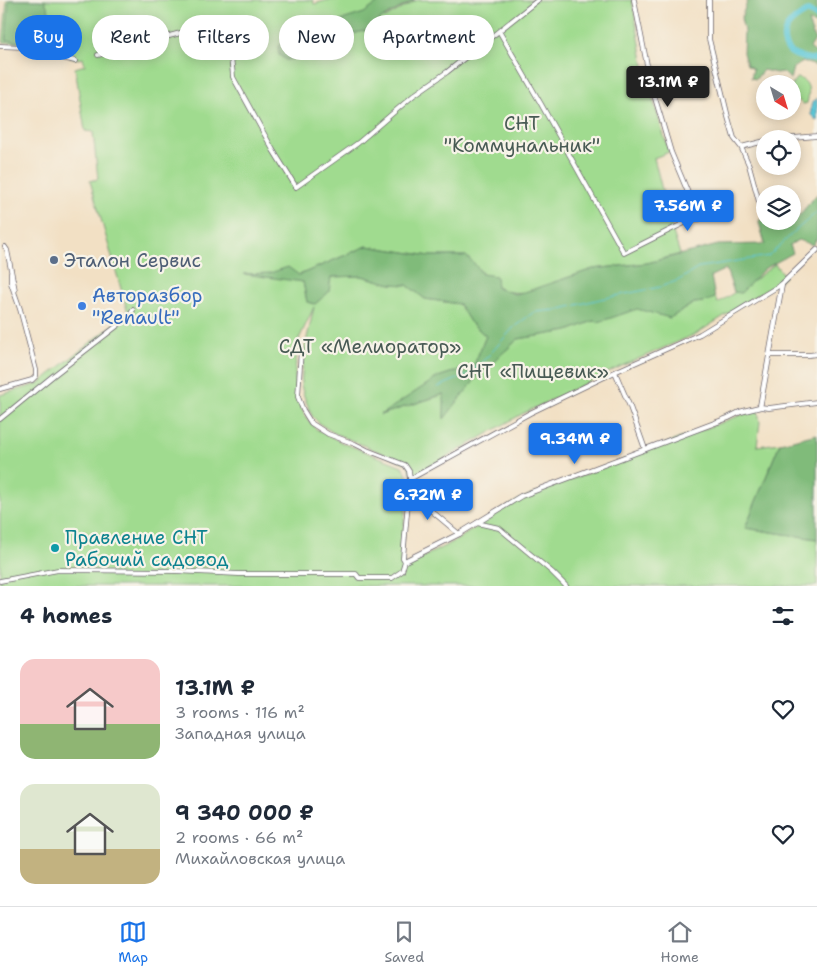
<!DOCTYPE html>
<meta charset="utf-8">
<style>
body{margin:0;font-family:"Shantell Sans",sans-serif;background:#f2f2f3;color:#1f2937;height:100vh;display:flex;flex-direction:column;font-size:19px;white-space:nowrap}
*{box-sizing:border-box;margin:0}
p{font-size:16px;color:#747a83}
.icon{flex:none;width:28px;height:28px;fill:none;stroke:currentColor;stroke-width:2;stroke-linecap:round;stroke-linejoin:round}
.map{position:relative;height:586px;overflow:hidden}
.drawer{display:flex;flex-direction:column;background:#fff;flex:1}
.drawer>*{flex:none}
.banner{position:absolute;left:15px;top:15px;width:500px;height:45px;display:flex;gap:10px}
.needle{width:32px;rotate:142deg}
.buttons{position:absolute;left:756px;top:75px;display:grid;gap:10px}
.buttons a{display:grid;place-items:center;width:45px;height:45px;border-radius:50%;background:#fff;box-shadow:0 2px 12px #0003;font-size:25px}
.price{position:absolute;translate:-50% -42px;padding:0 11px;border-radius:5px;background:#1a73e8;color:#fff;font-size:16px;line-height:32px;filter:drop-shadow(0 1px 2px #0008)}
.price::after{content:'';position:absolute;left:50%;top:30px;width:15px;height:11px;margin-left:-8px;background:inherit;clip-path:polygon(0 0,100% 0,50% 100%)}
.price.current{background:#222;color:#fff}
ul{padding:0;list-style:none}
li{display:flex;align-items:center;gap:15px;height:125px;padding:0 20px}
li span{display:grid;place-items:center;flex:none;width:140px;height:100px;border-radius:15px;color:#555}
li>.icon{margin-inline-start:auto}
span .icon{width:60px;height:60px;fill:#fffc;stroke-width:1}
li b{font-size:21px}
h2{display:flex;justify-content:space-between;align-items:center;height:60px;padding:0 20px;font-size:21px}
.tag{padding:0 18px;border-radius:22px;background:#fff;box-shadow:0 2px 12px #0003;font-size:18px;line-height:45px}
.tag.current{background:#1a73e8;color:#fff}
.dock{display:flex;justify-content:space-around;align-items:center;height:70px;border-top:1px solid #e0e1e3;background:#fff;font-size:14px;color:#747a83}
.dock a{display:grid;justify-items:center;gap:2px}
.dock .current{color:#1a73e8}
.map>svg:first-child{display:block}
.green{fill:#a0db8f;stroke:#617e65}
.forest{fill:#80bb7a;stroke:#516e5a}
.water{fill:#5dc8d7;stroke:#407589}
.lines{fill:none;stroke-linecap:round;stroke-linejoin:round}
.stream{stroke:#5dc8d7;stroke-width:1}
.river{stroke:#5dc8d7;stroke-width:6}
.minor-casing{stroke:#6b646b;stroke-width:5.5}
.tertiary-casing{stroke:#6b646b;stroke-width:6}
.minor{stroke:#fff;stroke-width:4}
.tertiary{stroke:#fff;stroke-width:4.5}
.service-dot{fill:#5c6f8a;stroke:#f7f3e8;stroke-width:2}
.shop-dot{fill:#3f7fe0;stroke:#f7f3e8;stroke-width:2}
.culture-dot{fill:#0f9aa8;stroke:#f7f3e8;stroke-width:2}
.labels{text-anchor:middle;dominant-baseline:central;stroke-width:4.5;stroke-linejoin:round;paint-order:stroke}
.park-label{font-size:19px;fill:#485a54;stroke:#f7f3e8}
.service-label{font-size:19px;fill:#4e5e75;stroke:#f7f3e8;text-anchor:start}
.shop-label{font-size:19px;fill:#366cbe;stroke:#f7f3e8;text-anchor:start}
.culture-label{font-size:19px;fill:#0d838f;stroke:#f7f3e8;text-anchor:start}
</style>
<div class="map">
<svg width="817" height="586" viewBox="0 0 817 586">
<rect width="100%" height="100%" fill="#f7f3e8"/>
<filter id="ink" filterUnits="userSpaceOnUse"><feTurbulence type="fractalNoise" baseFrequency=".02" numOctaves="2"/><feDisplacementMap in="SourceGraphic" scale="10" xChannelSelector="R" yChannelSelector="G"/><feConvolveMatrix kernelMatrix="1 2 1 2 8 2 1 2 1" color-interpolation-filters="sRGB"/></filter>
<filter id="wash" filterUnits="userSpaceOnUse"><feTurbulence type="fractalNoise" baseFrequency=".0096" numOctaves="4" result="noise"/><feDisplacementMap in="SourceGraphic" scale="20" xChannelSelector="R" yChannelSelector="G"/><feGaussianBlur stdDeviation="1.12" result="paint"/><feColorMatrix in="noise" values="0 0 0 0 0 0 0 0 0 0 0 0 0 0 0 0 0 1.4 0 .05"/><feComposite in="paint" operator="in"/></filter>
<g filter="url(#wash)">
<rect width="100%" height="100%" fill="#f2e0c4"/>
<path class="green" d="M7 0H313L314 4 328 0H377L385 18 417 0H632L646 77 669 152 654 158 672 229 680 254 647 263 593 269 525 292C493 296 486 274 466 256H430L367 246 299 275 303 282 307 302 315 304 328 292 331 277 362 276 391 284 407 285 425 299 459 304 470 322 486 336 474 365 438 377 383 414 445 394 444 418 477 377 518 339 568 331 593 321 599 322 637 308 670 318 694 303 704 302 714 294 718 303 754 280 775 264 785 277 696 334 624 365 522 414 414 476 411 474 408 464 334 433 320 424 312 416 304 396 301 385 304 351 314 307 299 339 295 370 296 395 305 416 316 429 343 443 402 466 405 470 408 479 401 559 405 566 455 541 520 499 741 415 758 411 760 422 757 446 780 443 745 528 817 539V586H0V395L38 384 128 313 90 181 98 179 93 132 85 131 75 68 85 65 83 58 79 59 70 57 61 46 3 42Z
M797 78C810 80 810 92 807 103L804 104C794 100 787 85 797 78Z"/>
<path class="forest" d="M9 0H38L45 1 50 14 43 19 41 25 45 27 49 35 31 43 6 40Z
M382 0H415L384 17 368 30 349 35 346 44 315 57 299 58 286 60 279 55 278 46 285 41H304L345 19 364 13Z
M748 0H817V24L808 22 815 40 810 48 817 54V66L803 62 793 68 790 79 783 72 776 73 763 70 756 79 751 78 753 69 747 65 743 53 744 31 741 18Z
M817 194V238L813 245 798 240 790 245 793 253 764 269 741 293 734 292 726 269 711 276 715 298 704 302 694 303 670 318 637 309 599 322 593 321 568 331 518 339 477 377 444 419V394L380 415 438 377 474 365 486 336 470 322 459 304 425 299 407 285 391 284 362 276 331 277 329 292 315 304 307 302 303 282 244 274 270 273 288 267 299 275 367 246 430 256H466L474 263 482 274 496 276 497 288 515 294 525 292 593 269 647 263 718 245 765 244 759 222 760 219 774 228 789 221H792L793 220 797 218Z
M817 434V539L745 528 780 443Z"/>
<path class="water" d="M817 98V121L811 115C811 107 810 102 817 98Z"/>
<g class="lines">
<path class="stream" d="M438 387 469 374 490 354 514 327 534 312 557 310 600 299 660 287 679 280 700 267 769 256 796 230 817 212"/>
<path class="river" d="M817 17 808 11C801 15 792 20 788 26 781 35 783 48 793 54 799 58 810 59 817 60"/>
</g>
</g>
<g filter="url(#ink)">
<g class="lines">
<g class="minor-casing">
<path id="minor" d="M709 0V39L728 117 734 138 741 147 749 165 762 213
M499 31 541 104 624 253 672 229 693 219H699L671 152 661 118 651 85 634 0
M0 46 44 48 51 46 58 43
M44 48 58 57 75 61
M98 55 218 23C228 39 232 59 233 77L273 150 296 187 358 143 414 95 447 72 538 0
M782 139 817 136
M741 147 765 141
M5 247 7 250 15 290
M301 349 298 397 303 410 311 423 328 434 355 444 367 450 405 465 409 471 410 479
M769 355H809L817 354
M615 372 630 407 645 449
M0 389 32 380 36 376V370L20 309 11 283V273
M760 407 769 408 817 402
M0 419 54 375 126 319 130 315 133 310
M409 492 459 534
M477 523 499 528 552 572 566 586
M0 581 58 570 175 571 239 574H356L359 578H392L402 571 405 561 403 558 410 479 530 413 619 370 700 334 782 284"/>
</g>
<g class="tertiary-casing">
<path id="tertiary" d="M405 561 459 534 521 496 728 418 740 412 760 407 782 284 817 250"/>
</g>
<use href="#minor" class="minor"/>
<use href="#tertiary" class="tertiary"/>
</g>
</g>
<circle class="service-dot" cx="54" cy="260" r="5"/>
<circle class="shop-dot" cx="82" cy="306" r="5"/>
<circle class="culture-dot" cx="55" cy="548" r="5"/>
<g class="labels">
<g class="park-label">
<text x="522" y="123">СНТ<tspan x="522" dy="22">"Коммунальник"</tspan></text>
<text x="370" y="346">СДТ «Мелиоратор»</text>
<text x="533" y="371">СНТ «Пищевик»</text>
</g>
<g class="service-label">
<text x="64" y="260">Эталон Сервис</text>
</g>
<g class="shop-label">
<text x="92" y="295">Авторазбор<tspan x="92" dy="22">"Renault"</tspan></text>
</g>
<g class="culture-label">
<text x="65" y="537">Правление СНТ<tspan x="65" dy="22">Рабочий садовод</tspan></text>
</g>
</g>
</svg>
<div class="buttons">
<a><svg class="needle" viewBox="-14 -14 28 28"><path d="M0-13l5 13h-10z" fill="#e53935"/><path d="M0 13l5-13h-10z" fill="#747a83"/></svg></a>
<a><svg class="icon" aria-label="locate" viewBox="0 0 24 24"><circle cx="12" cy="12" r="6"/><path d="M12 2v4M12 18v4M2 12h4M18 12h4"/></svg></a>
<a><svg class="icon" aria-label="layers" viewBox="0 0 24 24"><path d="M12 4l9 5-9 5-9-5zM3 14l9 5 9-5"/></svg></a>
</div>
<b class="price current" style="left:668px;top:108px">13.1M ₽</b>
<b class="price" style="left:688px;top:232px">7.56M ₽</b>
<b class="price" style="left:575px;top:465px">9.34M ₽</b>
<b class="price" style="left:428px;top:521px">6.72M ₽</b>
<div class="banner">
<a class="tag current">Buy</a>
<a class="tag">Rent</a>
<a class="tag">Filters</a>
<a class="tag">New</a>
<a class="tag">Apartment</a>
</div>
</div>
<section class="drawer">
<h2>4 homes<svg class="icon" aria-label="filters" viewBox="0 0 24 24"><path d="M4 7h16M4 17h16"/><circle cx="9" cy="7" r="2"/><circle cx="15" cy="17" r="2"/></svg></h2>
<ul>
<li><span style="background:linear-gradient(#f6c9c9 65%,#8fb573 0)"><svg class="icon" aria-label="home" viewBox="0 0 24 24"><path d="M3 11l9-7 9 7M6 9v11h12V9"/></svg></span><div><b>13.1M ₽</b><p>3 rooms · 116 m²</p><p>Западная улица</p></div><svg class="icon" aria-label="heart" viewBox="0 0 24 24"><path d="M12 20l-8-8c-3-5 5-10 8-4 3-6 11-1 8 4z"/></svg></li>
<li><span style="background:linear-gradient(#dfe7d0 65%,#c2b280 0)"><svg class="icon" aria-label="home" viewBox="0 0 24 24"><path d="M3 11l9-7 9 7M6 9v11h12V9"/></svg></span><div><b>9 340 000 ₽</b><p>2 rooms · 66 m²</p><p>Михайловская улица</p></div><svg class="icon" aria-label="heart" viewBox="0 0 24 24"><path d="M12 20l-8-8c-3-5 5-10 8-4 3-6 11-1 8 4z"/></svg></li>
</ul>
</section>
<nav class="dock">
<a class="current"><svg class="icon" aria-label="map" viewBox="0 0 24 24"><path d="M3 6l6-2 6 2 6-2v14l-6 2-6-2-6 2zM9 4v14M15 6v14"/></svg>Map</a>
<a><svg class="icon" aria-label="saved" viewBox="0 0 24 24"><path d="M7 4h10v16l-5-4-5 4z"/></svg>Saved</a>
<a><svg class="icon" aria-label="home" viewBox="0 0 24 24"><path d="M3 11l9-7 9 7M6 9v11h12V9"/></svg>Home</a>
</nav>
